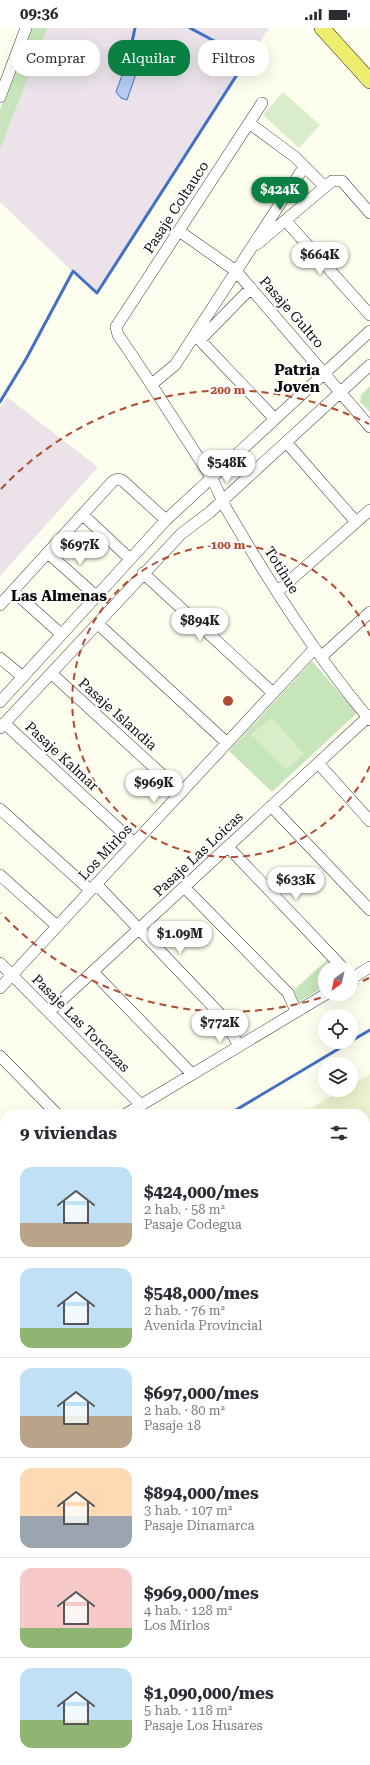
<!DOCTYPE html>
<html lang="es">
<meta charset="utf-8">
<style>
body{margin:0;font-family:"Roboto Serif",serif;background:#f2f2f3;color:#2b2b33;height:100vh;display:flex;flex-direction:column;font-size:15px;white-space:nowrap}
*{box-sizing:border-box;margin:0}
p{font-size:13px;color:#7c7c81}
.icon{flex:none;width:22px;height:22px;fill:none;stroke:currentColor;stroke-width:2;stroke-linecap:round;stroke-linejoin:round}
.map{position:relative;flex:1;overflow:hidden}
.side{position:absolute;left:0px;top:1081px;width:370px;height:656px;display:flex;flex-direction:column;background:#fff;border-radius:16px 16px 0 0;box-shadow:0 4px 16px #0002}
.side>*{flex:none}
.banner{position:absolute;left:12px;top:12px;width:346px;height:36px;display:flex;gap:8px}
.needle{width:26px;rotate:213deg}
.controls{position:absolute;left:318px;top:933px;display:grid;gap:8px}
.controls a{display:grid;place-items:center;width:40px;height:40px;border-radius:50%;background:#fff;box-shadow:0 4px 16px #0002;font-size:20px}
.price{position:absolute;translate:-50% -34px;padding:0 9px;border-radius:14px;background:#fff;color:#222;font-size:13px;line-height:26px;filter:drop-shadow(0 1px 2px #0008)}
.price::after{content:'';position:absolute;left:50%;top:24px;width:12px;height:9px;margin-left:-6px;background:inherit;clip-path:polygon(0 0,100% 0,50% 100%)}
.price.active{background:#0b8043;color:#fff}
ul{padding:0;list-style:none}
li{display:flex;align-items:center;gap:12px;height:100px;padding:0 20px}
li+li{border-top:1px solid #e1e1e2}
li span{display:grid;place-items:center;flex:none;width:112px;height:80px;border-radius:12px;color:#555}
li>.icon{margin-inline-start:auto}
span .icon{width:48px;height:48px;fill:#fffc;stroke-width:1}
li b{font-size:17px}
h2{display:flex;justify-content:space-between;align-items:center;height:48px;padding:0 20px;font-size:17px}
.tag{padding:0 14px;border-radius:16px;background:#fff;box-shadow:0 4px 16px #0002;font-size:14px;line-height:36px}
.tag.active{background:#0b8043;color:#fff}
.status{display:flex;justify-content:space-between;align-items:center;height:28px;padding:0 20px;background:#fff;direction:ltr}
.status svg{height:11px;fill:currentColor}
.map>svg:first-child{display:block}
.industrial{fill:#ebe2ea}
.farmland{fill:#ecf2d0}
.green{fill:#c6e5ba}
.pitch{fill:#d9edcb}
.water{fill:#b6cdf1;stroke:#4370c3}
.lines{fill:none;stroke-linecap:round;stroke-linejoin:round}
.stream{stroke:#4370c3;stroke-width:3}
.minor-casing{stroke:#404040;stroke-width:12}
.major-casing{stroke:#1e1e1e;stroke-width:16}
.minor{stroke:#fff;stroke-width:11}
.major{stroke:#edee6e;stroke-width:15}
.ring{fill:none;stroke:#b24a2f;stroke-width:2;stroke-dasharray:7 5}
.labels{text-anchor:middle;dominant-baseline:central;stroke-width:4;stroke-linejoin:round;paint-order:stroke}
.street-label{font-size:14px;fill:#0d0d0d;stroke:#fff}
.neighbourhood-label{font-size:15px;font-weight:bold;fill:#0d0d0d;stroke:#fff}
.centre{fill:#b24a2f;stroke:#fff;stroke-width:2}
.ring-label{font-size:12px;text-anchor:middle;font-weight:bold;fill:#b24a2f;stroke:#fff;stroke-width:4;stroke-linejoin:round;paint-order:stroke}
</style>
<div class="status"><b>09:36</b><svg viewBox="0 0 49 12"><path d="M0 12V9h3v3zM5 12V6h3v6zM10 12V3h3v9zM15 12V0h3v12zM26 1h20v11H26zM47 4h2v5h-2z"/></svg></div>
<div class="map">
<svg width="370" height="1737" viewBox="0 0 370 1737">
<rect width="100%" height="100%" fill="#fdfeee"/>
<path class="industrial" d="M32 0H269L97 267 0 174V82Z
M7 369 98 439 0 548V380Z"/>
<path class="farmland" d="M370 1046V1737H155L151 1732H365V1086H301L342 1062H351V1057Z
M5 1257V1503L0 1495V1259Z"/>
<path class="green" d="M32 0H47L0 121V82Z
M370 358V384L360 374 361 367Z
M312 633 357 685 272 764 229 723Z
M328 931 335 940H325V958L299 974 294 962Z"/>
<path class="pitch" d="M283 64 320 97 299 120 263 87Z
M272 690 304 726 286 742 251 706Z"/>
<path class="water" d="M125 39 137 43 127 72 121 70 116 64Z"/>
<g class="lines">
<path class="stream" d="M135 0 132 14 146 19
M190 0 231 22
M73 243 97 265 247 31
M0 374 26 331 72 245
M351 1013 370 1002
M229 1086 350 1014
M0 1223 5 1220"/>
<g class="minor-casing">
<path id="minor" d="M0 69 26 0
M262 75 116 299 118 307C151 354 180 402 211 449 217 460 221 471 227 482 270 555 315 627 370 692
M249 95 295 129 325 159
M286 193 370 287
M179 203 236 243 370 399
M256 217 332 153H342L370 185
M195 307 274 390
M200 312 251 260
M152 356 175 337 304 139
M286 414 356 494
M83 487 130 531
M48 525 96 568
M143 545 273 665
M13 563 61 606
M277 564 370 482
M0 577 113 453 118 451 122 452 166 492
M98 596 227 715
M321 629 370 584
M0 630 23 649
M52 646 181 764
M0 674 166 492 370 303
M4 695 134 815
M0 700 181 506 210 484 370 337
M318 735 370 793
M271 778 370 882
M0 781 90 862
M228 819 343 940
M0 847 57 898
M96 856 222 988 239 1018
M184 859 288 965 296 983
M0 935 141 1077
M93 944 192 1046
M351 951 370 939
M0 960 314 621
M49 984 370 687
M0 1028 57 1086
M126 1086 326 966
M0 1104 5 1109
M0 1162 5 1159
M0 1540 5 1539
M75 1737 92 1732"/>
</g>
<g class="major-casing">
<path id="major" d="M322 0 370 53
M0 1522 5 1530
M0 1560 5 1568
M108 1732 111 1737
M133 1732 137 1737"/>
</g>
<use href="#minor" class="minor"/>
<use href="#major" class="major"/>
</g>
<g class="ring">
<path d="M370 738A156 156 0 1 1 370 608"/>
<path d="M369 950A311 311 0 0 1 352 958M332 966A311 311 0 0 1 1 885M1 461A311 311 0 0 1 369 396"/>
</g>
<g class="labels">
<g class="street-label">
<text transform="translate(176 179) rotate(-57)">Pasaje Coltauco</text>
<text transform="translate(292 284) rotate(49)">Pasaje Gultro</text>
<text transform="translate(282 542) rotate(58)">Totihue</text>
<text transform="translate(118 686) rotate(42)">Pasaje Islandia</text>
<text transform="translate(62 728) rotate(43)">Pasaje Kalmar</text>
<text transform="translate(105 824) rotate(-47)">Los Mirlos</text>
<text transform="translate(198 826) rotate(-43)">Pasaje Las Loicas</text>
<text transform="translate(81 995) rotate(45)">Pasaje Las Torcazas</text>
</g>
<g class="neighbourhood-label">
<text x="297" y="342">Patria<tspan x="297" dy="17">Joven</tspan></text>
<text x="59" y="568">Las Almenas</text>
</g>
</g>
<circle cx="228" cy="673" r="6" class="centre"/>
<g class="ring-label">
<text x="228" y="366">200 m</text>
<text x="228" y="521">100 m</text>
</g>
</svg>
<div class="controls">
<a><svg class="needle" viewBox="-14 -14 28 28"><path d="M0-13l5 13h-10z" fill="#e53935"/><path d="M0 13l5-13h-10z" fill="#7c7c81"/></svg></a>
<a><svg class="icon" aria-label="locate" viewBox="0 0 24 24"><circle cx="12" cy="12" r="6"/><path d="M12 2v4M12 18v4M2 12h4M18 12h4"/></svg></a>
<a><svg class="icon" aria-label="layers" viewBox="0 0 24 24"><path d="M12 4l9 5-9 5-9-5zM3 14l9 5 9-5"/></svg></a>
</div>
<b class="price active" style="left:280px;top:183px">$424K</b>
<b class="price" style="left:320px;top:248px">$664K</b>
<b class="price" style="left:227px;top:456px">$548K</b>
<b class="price" style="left:80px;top:538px">$697K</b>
<b class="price" style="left:200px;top:614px">$894K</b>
<b class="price" style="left:154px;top:776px">$969K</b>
<b class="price" style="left:296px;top:873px">$633K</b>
<b class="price" style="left:180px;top:927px">$1.09M</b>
<b class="price" style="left:220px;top:1016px">$772K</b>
<div class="banner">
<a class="tag">Comprar</a>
<a class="tag active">Alquilar</a>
<a class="tag">Filtros</a>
</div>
<section class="side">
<h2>9 viviendas<svg class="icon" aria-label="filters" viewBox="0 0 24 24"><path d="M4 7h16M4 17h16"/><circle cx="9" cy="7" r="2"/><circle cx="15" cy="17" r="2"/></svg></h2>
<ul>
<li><span style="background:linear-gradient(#bfe0f5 70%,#b9a48a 0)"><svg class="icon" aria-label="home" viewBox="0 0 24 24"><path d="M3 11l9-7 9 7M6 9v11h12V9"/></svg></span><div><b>$424,000/mes</b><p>2 hab. · 58 m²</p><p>Pasaje Codegua</p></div></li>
<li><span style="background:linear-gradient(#bfe0f5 75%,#8fb573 0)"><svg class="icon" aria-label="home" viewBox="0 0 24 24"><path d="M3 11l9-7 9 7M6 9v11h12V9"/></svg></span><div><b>$548,000/mes</b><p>2 hab. · 76 m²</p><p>Avenida Provincial</p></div></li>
<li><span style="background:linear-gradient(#bfe0f5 60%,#b9a48a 0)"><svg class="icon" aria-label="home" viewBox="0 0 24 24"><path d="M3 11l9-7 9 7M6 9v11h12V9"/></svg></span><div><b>$697,000/mes</b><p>2 hab. · 80 m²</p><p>Pasaje 18</p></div></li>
<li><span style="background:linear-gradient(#ffd9b3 60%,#9aa5b1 0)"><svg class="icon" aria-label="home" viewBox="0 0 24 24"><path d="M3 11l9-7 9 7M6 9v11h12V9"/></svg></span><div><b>$894,000/mes</b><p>3 hab. · 107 m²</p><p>Pasaje Dinamarca</p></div></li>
<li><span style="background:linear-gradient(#f6c9c9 75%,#8fb573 0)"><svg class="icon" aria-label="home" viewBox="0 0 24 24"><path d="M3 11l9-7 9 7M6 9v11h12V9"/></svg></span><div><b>$969,000/mes</b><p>4 hab. · 128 m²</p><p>Los Mirlos</p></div></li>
<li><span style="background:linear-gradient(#bfe0f5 65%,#8fb573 0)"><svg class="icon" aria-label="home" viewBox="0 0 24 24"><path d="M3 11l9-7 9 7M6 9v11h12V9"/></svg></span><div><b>$1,090,000/mes</b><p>5 hab. · 118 m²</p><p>Pasaje Los Husares</p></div></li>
</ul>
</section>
</div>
